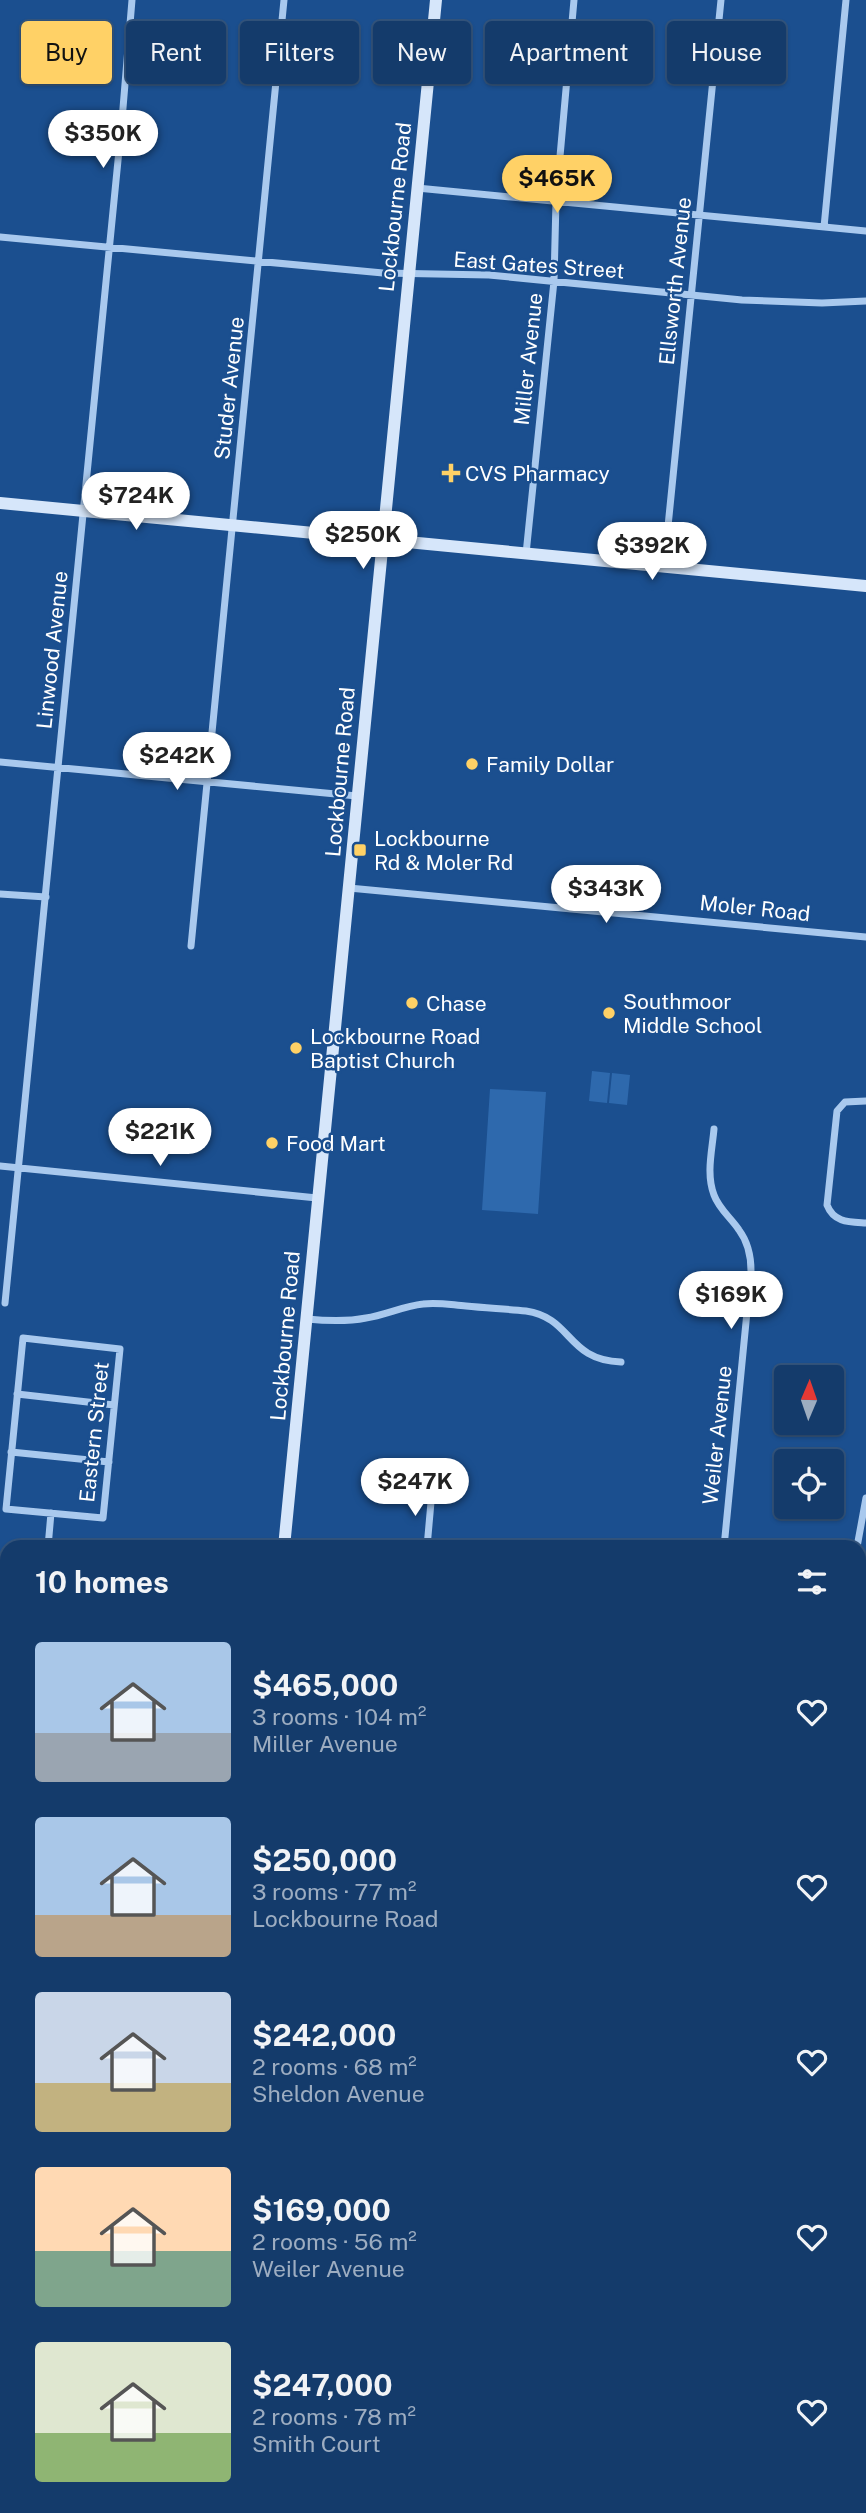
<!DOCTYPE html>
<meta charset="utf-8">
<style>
body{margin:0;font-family:"Public Sans",sans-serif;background:#214673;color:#f1f3f6;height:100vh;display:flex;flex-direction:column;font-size:26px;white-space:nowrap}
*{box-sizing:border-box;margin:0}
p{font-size:23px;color:#9dadc1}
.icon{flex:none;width:38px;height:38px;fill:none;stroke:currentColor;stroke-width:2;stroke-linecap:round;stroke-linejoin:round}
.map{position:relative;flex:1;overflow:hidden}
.panel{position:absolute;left:0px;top:1540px;width:866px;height:973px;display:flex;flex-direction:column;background:#143b6b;border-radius:21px 21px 0 0;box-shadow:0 2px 5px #0004,0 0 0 2px #33557e}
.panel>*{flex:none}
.hud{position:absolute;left:21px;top:21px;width:824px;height:63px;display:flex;gap:14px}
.needle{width:46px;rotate:2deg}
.controls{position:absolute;left:774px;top:1365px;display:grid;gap:14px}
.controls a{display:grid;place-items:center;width:70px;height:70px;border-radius:7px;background:#143b6b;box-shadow:0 2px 5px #0004,0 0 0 2px #33557e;font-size:35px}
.price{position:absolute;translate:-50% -60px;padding:0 16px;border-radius:24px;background:#fff;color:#222;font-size:23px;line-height:46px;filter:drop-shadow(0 2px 4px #0008)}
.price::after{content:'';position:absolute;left:50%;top:42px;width:21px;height:16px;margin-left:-10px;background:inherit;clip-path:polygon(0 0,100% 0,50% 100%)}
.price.current{background:#ffd166;color:#111}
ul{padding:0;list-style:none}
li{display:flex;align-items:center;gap:21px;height:175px;padding:0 35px}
li span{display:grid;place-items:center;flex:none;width:196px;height:140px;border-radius:7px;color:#555}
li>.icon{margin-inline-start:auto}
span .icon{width:84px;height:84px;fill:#fffc;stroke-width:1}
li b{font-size:30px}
h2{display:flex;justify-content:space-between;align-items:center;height:84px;padding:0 35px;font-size:30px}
.tag{padding:0 24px;border-radius:7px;background:#143b6b;box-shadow:0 2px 5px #0004,0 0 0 2px #33557e;font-size:24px;line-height:63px}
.tag.current{background:#ffd166;color:#111}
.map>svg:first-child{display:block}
.green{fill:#2e69ad}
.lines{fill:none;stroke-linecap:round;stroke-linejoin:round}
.minor{stroke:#a9c9ee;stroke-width:7}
.tertiary{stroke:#a9c9ee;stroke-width:10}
.secondary{stroke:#d6e6fa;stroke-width:12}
.poi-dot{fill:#ffd166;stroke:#1b4f8f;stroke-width:2.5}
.labels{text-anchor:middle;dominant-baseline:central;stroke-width:5;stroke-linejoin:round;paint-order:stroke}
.street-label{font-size:21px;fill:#fff;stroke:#1b4f8f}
.poi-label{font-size:21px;fill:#fff;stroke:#1b4f8f;text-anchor:start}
</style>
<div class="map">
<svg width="866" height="2513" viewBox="0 0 866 2513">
<rect width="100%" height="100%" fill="#1b4f8f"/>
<path class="green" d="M592 1071 610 1073 607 1103 589 1101Z
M612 1073 630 1075 627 1105 609 1103Z
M490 1089 546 1092 538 1214 482 1210Z
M859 1870H866V2061H859Z"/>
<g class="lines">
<path class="minor" d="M417 188 866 231
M824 227 846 0
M0 237 383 273 489 275 742 300 822 303 866 301
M526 554 554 281 556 201 574 0
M664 566 721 0
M0 762 357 796
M349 888 866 937
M0 894 46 897
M191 946 284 0
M866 1101 845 1102 837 1111 827 1205C834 1223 850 1222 866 1223
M714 1129C712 1151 706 1174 714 1195 719 1209 731 1218 739 1230 748 1242 751 1257 751 1271L724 1547
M0 1166 317 1198
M5 1303 122 120 132 0
M307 1319C327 1321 346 1322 366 1318 385 1315 404 1306 423 1304 438 1302 452 1305 466 1306 486 1308 506 1309 526 1311 573 1318 566 1360 621 1362
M23 1338 120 1349 103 1518 6 1509Z
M17 1394 114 1405
M11 1452 109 1462
M48 1547 51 1513
M427 1547 432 1491
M857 1547 866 1498
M0 1567 7 1568
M0 1627 7 1628
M859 1652 866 1653
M0 1684 7 1685
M0 1755 7 1756
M0 1797 7 1798
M0 1849 7 1850
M859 2073 866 2074
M0 2090H7
M859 2202H866
M859 2400 866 2398
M533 2506 597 2513
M428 2513V2506"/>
<path class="tertiary" d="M0 2327H7"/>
<path class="secondary" d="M0 503 866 586
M284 1547 436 0
M192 2513 193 2506"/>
</g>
<g class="poi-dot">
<path d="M447.5 462.5h7v7h7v7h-7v7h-7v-7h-7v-7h7z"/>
<circle cx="472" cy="764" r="7"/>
<rect x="353" y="843" width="14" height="14" rx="3.5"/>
<circle cx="412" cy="1003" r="7"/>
<circle cx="609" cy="1013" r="7"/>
<circle cx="296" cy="1048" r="7"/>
<circle cx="272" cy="1143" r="7"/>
</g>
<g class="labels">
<g class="street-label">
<text transform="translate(395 207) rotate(-84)">Lockbourne Road</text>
<text transform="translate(539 265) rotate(4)">East Gates Street</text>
<text transform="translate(675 281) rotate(-84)">Ellsworth Avenue</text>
<text transform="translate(528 359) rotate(-84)">Miller Avenue</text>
<text transform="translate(229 388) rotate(-84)">Studer Avenue</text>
<text transform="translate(52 650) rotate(-84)">Linwood Avenue</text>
<text transform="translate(340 772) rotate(-85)">Lockbourne Road</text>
<text transform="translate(755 908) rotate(6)">Moler Road</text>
<text transform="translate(285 1336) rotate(-85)">Lockbourne Road</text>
<text transform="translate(94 1432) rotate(-84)">Eastern Street</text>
<text transform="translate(717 1435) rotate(-84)">Weiler Avenue</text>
</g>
<g class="poi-label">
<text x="465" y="473">CVS Pharmacy</text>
<text x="486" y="764">Family Dollar</text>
<text x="374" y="838">Lockbourne<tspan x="374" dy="24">Rd &amp; Moler Rd</tspan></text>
<text x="623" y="1001">Southmoor<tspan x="623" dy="24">Middle School</tspan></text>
<text x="426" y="1003">Chase</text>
<text x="310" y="1036">Lockbourne Road<tspan x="310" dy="24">Baptist Church</tspan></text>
<text x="286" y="1143">Food Mart</text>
</g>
</g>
</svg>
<div class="controls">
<a><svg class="needle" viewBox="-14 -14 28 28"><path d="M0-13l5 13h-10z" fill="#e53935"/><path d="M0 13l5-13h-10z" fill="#9dadc1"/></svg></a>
<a><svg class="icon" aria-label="locate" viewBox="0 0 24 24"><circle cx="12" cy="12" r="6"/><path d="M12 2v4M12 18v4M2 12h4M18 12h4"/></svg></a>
</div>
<b class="price" style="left:103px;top:170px">$350K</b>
<b class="price current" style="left:557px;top:215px">$465K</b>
<b class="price" style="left:136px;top:532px">$724K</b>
<b class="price" style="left:363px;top:571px">$250K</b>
<b class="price" style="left:652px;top:582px">$392K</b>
<b class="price" style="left:177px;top:792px">$242K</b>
<b class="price" style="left:606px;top:925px">$343K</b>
<b class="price" style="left:160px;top:1168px">$221K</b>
<b class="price" style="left:731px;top:1331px">$169K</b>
<b class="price" style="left:415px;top:1518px">$247K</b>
<div class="hud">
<a class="tag current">Buy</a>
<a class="tag">Rent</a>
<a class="tag">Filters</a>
<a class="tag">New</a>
<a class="tag">Apartment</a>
<a class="tag">House</a>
</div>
<section class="panel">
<h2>10 homes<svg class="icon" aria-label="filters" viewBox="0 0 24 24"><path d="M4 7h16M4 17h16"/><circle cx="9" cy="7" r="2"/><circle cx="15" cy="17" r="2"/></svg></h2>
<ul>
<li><span style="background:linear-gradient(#a9c7e8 65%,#9aa5b1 0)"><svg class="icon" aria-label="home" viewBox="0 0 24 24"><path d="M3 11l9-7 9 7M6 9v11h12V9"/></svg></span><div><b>$465,000</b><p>3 rooms · 104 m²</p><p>Miller Avenue</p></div><svg class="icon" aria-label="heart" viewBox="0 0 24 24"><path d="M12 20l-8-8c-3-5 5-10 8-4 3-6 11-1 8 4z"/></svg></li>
<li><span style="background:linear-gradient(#a9c7e8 70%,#b9a48a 0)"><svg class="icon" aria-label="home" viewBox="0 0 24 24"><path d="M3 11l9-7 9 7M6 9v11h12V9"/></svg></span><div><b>$250,000</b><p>3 rooms · 77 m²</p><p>Lockbourne Road</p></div><svg class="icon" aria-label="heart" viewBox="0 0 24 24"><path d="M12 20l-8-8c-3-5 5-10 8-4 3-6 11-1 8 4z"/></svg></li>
<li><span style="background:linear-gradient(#c9d6e8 65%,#c2b280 0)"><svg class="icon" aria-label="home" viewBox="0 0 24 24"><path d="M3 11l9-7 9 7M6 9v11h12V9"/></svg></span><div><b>$242,000</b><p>2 rooms · 68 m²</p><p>Sheldon Avenue</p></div><svg class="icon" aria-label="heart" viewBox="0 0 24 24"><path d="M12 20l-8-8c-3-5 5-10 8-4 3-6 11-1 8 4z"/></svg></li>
<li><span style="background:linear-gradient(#ffd9b3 60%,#7fa58c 0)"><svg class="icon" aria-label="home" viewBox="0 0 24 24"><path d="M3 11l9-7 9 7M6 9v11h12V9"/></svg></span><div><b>$169,000</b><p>2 rooms · 56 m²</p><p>Weiler Avenue</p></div><svg class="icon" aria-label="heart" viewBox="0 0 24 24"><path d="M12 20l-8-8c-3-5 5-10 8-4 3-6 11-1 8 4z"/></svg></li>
<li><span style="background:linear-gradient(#dfe7d0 65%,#8fb573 0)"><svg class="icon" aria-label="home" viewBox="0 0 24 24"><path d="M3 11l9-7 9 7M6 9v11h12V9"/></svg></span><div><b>$247,000</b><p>2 rooms · 78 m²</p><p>Smith Court</p></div><svg class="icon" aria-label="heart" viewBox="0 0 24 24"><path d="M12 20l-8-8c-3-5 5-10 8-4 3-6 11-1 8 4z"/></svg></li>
</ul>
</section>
</div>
